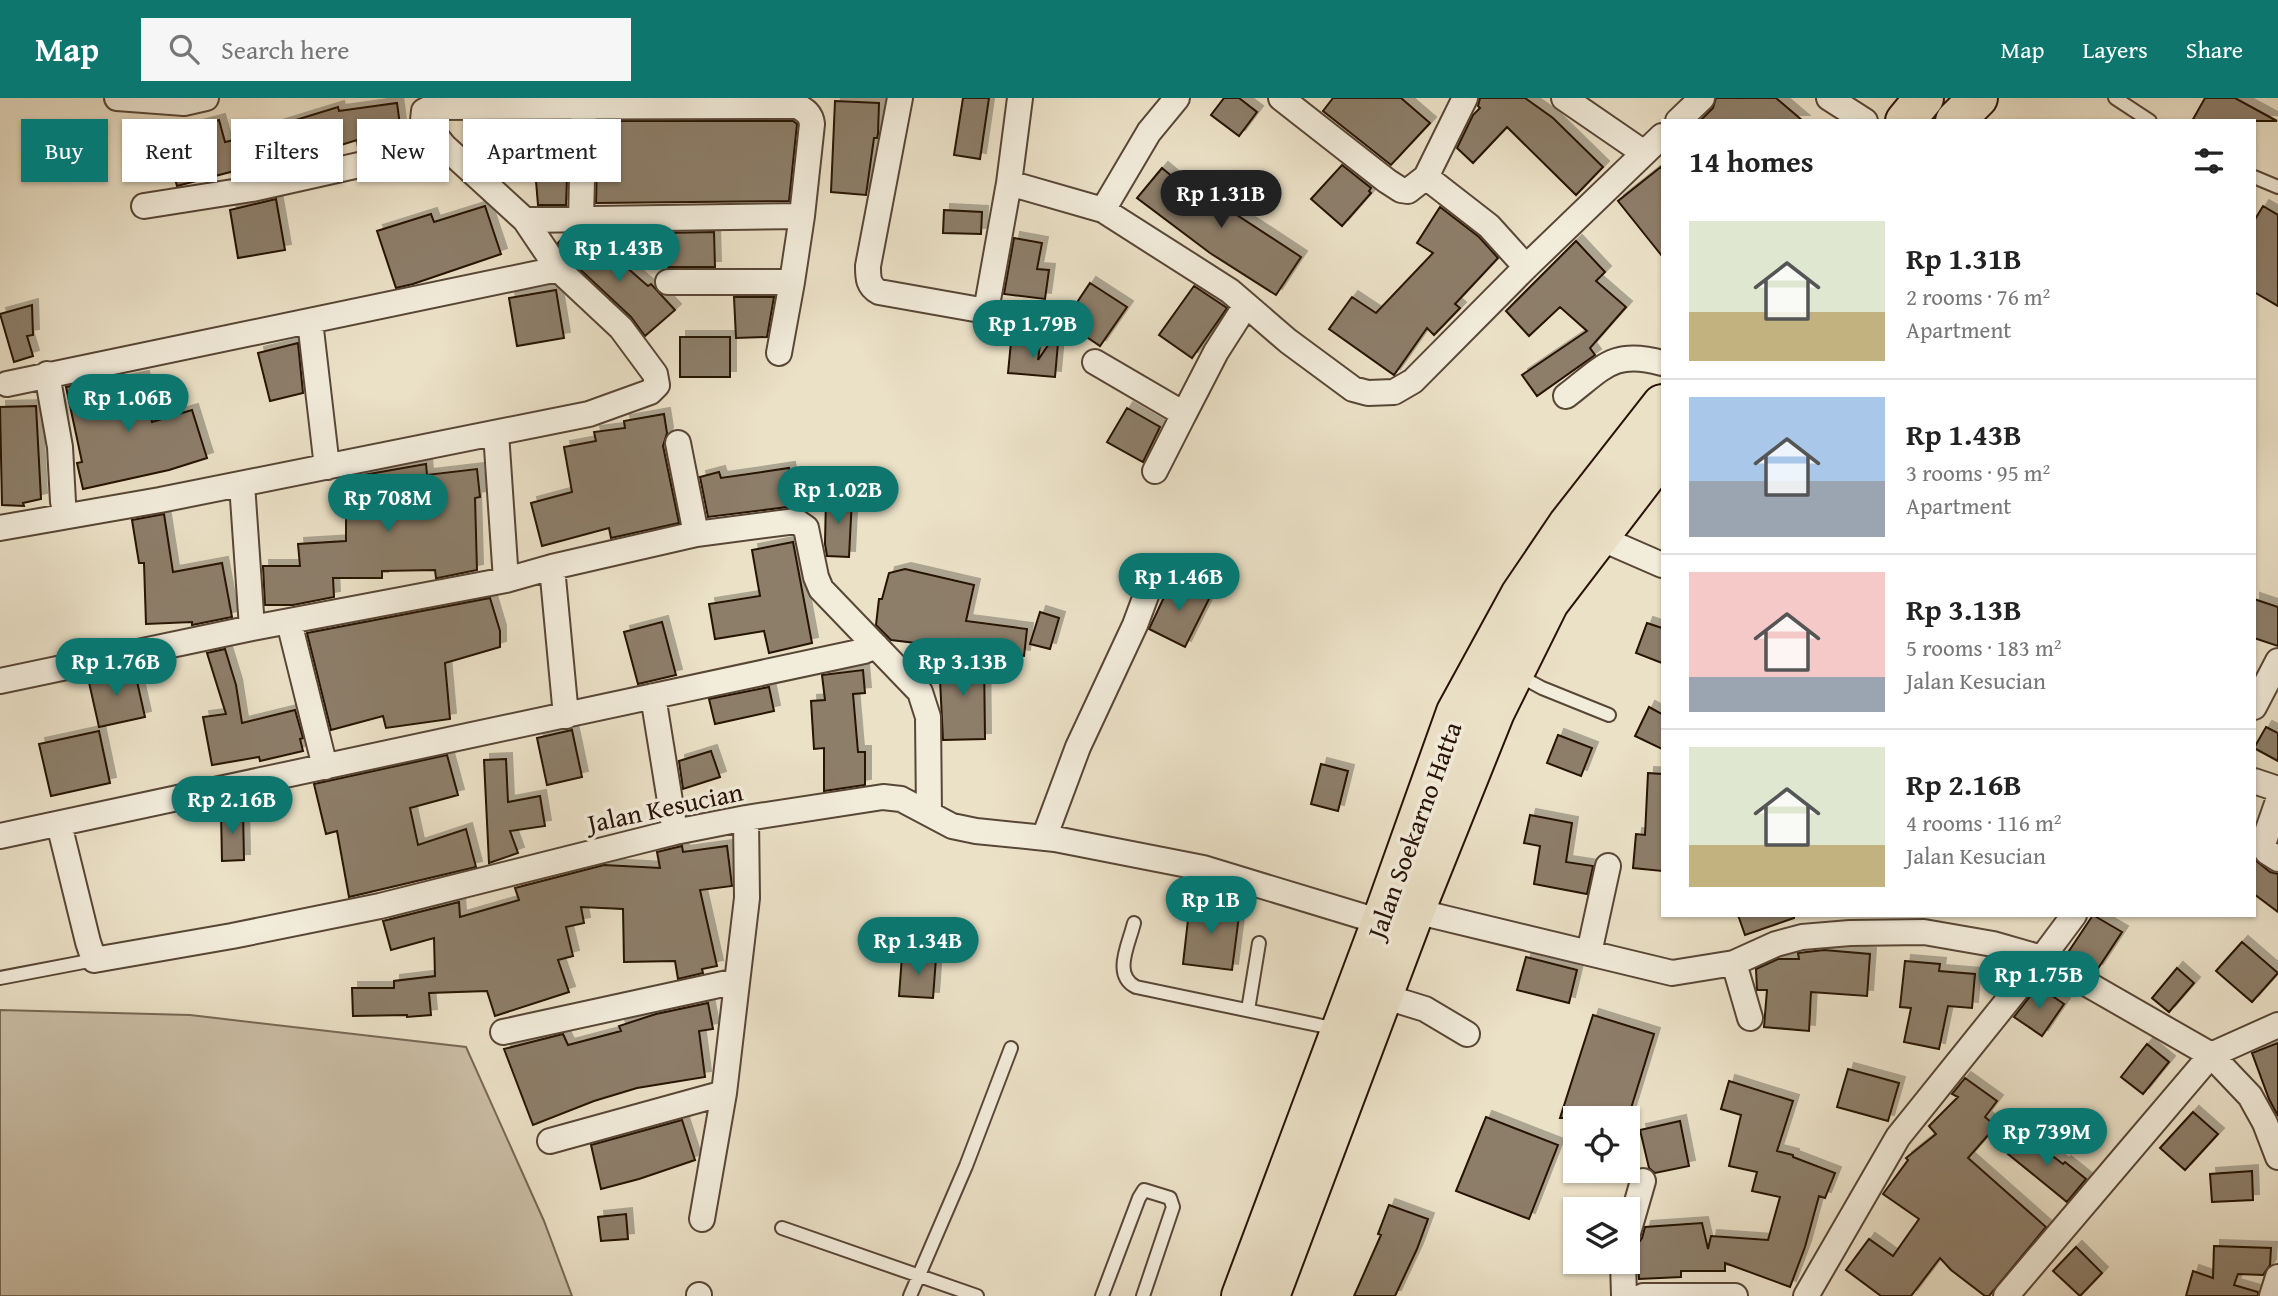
<!DOCTYPE html>
<meta charset="utf-8">
<style>
body{margin:0;font-family:"Gentium Book Plus",serif;background:#f6f6f6;color:#222;height:100vh;display:flex;flex-direction:column;font-size:26px;white-space:nowrap}
*{box-sizing:border-box;margin:0}
p{font-size:23px;color:#767676}
.icon{flex:none;width:38px;height:38px;fill:none;stroke:currentColor;stroke-width:2;stroke-linecap:round;stroke-linejoin:round}
.map{position:relative;flex:1;overflow:hidden}
.details{position:absolute;left:1661px;top:21px;width:595px;height:798px;display:flex;flex-direction:column;background:#fff;border-radius:0px;box-shadow:0 2px 5px #0004}
.details>*{flex:none}
.hud{position:absolute;left:21px;top:21px;width:665px;height:63px;display:flex;gap:14px}
.tools{position:absolute;left:1563px;top:1008px;display:grid;gap:14px}
.tools a{display:grid;place-items:center;width:77px;height:77px;border-radius:0px;background:#fff;box-shadow:0 2px 5px #0004;font-size:35px}
.price{position:absolute;translate:-50% -60px;padding:0 16px;border-radius:24px;background:#0f766e;color:#fff;font-size:23px;line-height:46px;filter:drop-shadow(0 2px 4px #0008)}
.price::after{content:'';position:absolute;left:50%;top:42px;width:21px;height:16px;margin-left:-10px;background:inherit;clip-path:polygon(0 0,100% 0,50% 100%)}
.price.active{background:#222;color:#fff}
ul{padding:0;list-style:none}
li{display:flex;align-items:center;gap:21px;height:175px;padding:0 28px}
li+li{border-top:2px solid #e0e0e0}
li span{display:grid;place-items:center;flex:none;width:196px;height:140px;border-radius:0px;color:#555}
li>.icon{margin-inline-start:auto}
span .icon{width:84px;height:84px;fill:#fffc;stroke-width:1}
li b{font-size:30px}
h2{display:flex;justify-content:space-between;align-items:center;height:84px;padding:0 28px;font-size:30px}
.chip{padding:0 24px;border-radius:0px;background:#fff;box-shadow:0 2px 5px #0004;font-size:24px;line-height:63px}
.chip.active{background:#0f766e;color:#fff}
header{display:flex;align-items:center;gap:42px;box-sizing:border-box;height:98px;padding:0 35px;background:#0f766e;color:#fff}
header strong{font-size:33px}
nav{display:flex;gap:38px;margin-inline-start:auto;font-size:24px}
.search{width:490px;height:63px;background:#f6f6f6;display:flex;align-items:center;gap:18px;box-sizing:border-box;padding:0 24px;border-radius:0px;color:#767676;font-size:26px}
.map>svg:first-child{display:block}
.green{fill:#cabea6;stroke:#786856;stroke-width:2}
.building{fill:#8d7e6a;stroke:#271206;stroke-width:2;filter:url(#shadow)}
.lines{fill:none;stroke-linecap:round;stroke-linejoin:round}
.lane-casing{stroke:#584636;stroke-width:16}
.street-casing{stroke:#584636;stroke-width:28}
.highway-casing{stroke:#271206;stroke-width:42}
.lane{stroke:#f2ecdb;stroke-width:12}
.street{stroke:#f2ecdb;stroke-width:24}
.highway{stroke:#ebe1c7;stroke-width:38}
.labels{text-anchor:middle;dominant-baseline:central;stroke-width:7;stroke-linejoin:round;paint-order:stroke}
.street-label{font-size:26px;fill:#271206;stroke:#f2ecdb}
</style>
<header>
<strong>Map</strong>
<div class="search"><svg class="icon" aria-label="search" viewBox="0 0 24 24"><circle cx="10" cy="10" r="6"/><path d="M15 15l6 6"/></svg>Search here</div>
<nav><a>Map</a><a>Layers</a><a>Share</a></nav>
</header>
<div class="map">
<svg width="2278" height="1198" viewBox="0 0 2278 1198">
<defs>
<filter id="shadow"><feDropShadow dx="6" dy="-6" stdDeviation="0" flood-color="#0004"/></filter>
</defs>
<rect width="100%" height="100%" fill="#ebe1c7"/>
<filter id="stains"><feTurbulence type="fractalNoise" baseFrequency=".00286" numOctaves="4"/><feColorMatrix values="0 0 0 0 .2 0 0 0 0 .09 0 0 0 0 .02 0 0 0 .5 -.17"/></filter>
<radialGradient id="worn" r=".72"><stop offset=".6" stop-color="#630" stop-opacity="0"/><stop offset="1" stop-color="#630" stop-opacity=".3"/></radialGradient>
<path class="green" d="M0 912 190 917 466 949 544 1123 572 1198H0Z"/>
<path class="building" d="M963 0H989L980 61 954 57Z
M1224 0H1239L1257 14 1239 38 1211 17Z
M1333 0H1401L1430 25 1391 67 1323 13Z
M1480 0H1525L1553 20 1603 69 1576 97 1507 29 1473 65 1457 50 1473 17 1480 10 1478 8Z
M1716 0H1776L1803 23H1700L1713 10Z
M2205 0H2235L2277 23H2192Z
M835 3 879 5 878 36 877 40H874L866 97 831 94Z
M397 5 402 42 358 49 357 42 276 67 277 70 243 77 242 71 177 88 163 37 219 22 225 44 278 32 276 28 338 9 339 13Z
M598 23H793L797 26 789 103 596 105Z
M494 24H569L566 107H538L534 59 494 60Z
M1342 67 1371 90 1369 93 1371 95 1342 128 1311 101Z
M1662 68V158L1618 103Z
M1162 70 1198 100 1208 86 1242 110 1237 117 1301 159 1276 197 1210 155 1137 100Z
M276 101 285 152 238 160 230 112Z
M485 108 501 156 413 186 396 190 377 133 431 116 434 124Z
M2263 108 2278 117V208L2254 194V123Z
M1440 109 1479 139 1498 160 1455 206 1460 210 1434 237 1427 230 1394 277 1329 231 1352 199 1376 215 1433 155 1417 145Z
M944 112 982 114 981 136 943 135Z
M714 134 715 169H668L666 135Z
M566 136H576L604 160 609 154 648 188 651 186 675 212 645 238 631 219 569 161 558 145Z
M1014 140 1042 145 1037 171 1049 172 1045 201 1004 196Z
M1576 143 1605 174 1596 183 1626 209 1590 250 1595 257 1537 298 1522 277 1587 233 1560 209 1529 238 1506 213Z
M1090 185 1127 209 1100 248 1075 231 1074 225 1068 218Z
M1194 188 1227 210 1192 260 1159 237Z
M556 192 564 240 517 248 509 200Z
M734 199H774L767 239 736 240Z
M32 207 33 237 27 238 33 258 14 264 0 216Z
M680 239H730V279H680Z
M1051 243 1058 245 1055 279 1008 275 1011 244 1040 247 1038 262Z
M298 245 303 295 270 303 258 255Z
M143 279 152 324 192 312 207 360 169 372 83 391 77 365 82 364 66 289 96 283 97 288Z
M36 308 41 401 23 405 24 408 2 407 0 309Z
M1127 310 1160 329 1143 364 1107 344Z
M664 316 667 335 663 348 679 425 611 440 609 430 542 448 531 405 572 394 564 349 596 343 594 334 625 330 624 323Z
M426 366 427 377 477 371 480 399 475 400 477 472 438 480H436L435 472 382 473V480H333L334 499 293 507H265L263 468H300L298 446 346 443V380Z
M789 370 796 408 708 419 700 379 719 374 721 380Z
M826 399 852 400 849 459 827 458 825 446Z
M164 416 173 474 222 465 232 519 192 527V524L146 526 144 465H139L132 422Z
M793 444 812 545 769 555 764 533 715 541 709 506 760 498 752 452Z
M905 471 974 487 966 523 1027 531 1024 558 891 542 876 527 879 501H882L889 475Z
M1173 480 1210 499 1185 549 1149 531Z
M490 500 500 533V549L445 565 450 621 386 630 383 618 331 632 307 535Z
M2254 501 2278 509V548L2254 540Z
M1040 514 1059 520 1050 551 1030 546Z
M662 524 676 577 638 586 624 534Z
M1647 525 1662 530V565L1636 555Z
M225 551 236 587 242 625 295 612 303 640 300 641 303 653 260 663 259 659 212 667 203 619 226 616 207 555Z
M984 557 985 641 943 642 939 562Z
M134 570 145 619 99 629 88 580Z
M863 572 865 595 853 596 858 654H865V687L824 693V650L814 651 811 603 825 602 822 577Z
M769 589 774 613 715 626 709 601Z
M1649 609 1662 616V651L1635 638Z
M2266 629 2278 635V663L2254 650Z
M572 632 582 679 547 687 537 640Z
M99 633 110 685 51 698 39 646Z
M1558 637 1592 650 1581 678 1547 665Z
M711 653 720 679 683 691 679 663Z
M447 657 458 697 410 710 418 747 466 731 476 769 349 799 337 733 326 736 314 686Z
M506 661 508 704 540 698 545 728 510 733 518 755 489 765 484 662Z
M1321 666 1348 673 1338 713 1311 706Z
M1648 675 1662 676V773L1633 770 1636 736 1645 737Z
M221 713H243L244 762 222 763Z
M1530 717 1572 725 1566 764 1593 768 1587 796 1534 786 1540 748 1524 745Z
M682 748 683 754 727 748 732 788 700 792 717 868 702 871 703 875 678 881 675 863 624 864 623 811 581 809 584 825 566 829 573 858 558 862 569 894 495 918 487 893 429 895 431 917 407 919V917L353 918 352 890H394V883L435 878 434 840 391 852 383 823 459 804 460 819 519 802 515 790 604 767 660 770 657 754Z
M2254 761 2270 774 2278 776V814L2254 796Z
M1190 804 1240 810 1232 872 1183 866Z
M1738 817H1794V820L1745 837Z
M2093 817 2122 834 2097 872 2069 853Z
M2242 844 2278 875 2252 904 2216 873Z
M1824 852 1870 856 1867 898 1811 894 1809 933 1764 929 1767 892H1757L1756 871 1778 861H1799L1798 855Z
M902 858 936 860 933 900 899 898Z
M1526 859 1577 872 1569 905 1517 892Z
M1905 863 1940 866 1939 873 1975 876 1972 910 1948 908 1939 951 1904 944 1911 910 1900 909Z
M2177 870 2194 885 2169 914 2152 900Z
M2038 888 2064 906 2042 938 2014 919Z
M708 905 713 931 699 933 705 979 637 990 594 1003 533 1027 504 951 563 936 568 947 621 933 619 928 656 916Z
M1593 917 1654 936 1628 1020H1560Z
M2278 945V1018L2269 1001 2252 955Z
M2147 946 2169 964 2143 996 2121 979Z
M1848 971 1899 985 1888 1023 1837 1009Z
M1965 980 1997 1003 1985 1019 1996 1028 1968 1060 2046 1129 1989 1198H1985L1951 1172 1940 1160 1911 1198H1881L1846 1172 1869 1141 1893 1158 1919 1121 1883 1096 1908 1062 1906 1060 1936 1036 1929 1028 1958 999 1952 996Z
M1729 983 1793 1003 1777 1053 1793 1057V1059L1835 1075 1825 1100 1819 1098 1805 1149 1790 1189 1725 1165V1173H1681V1179L1639 1181 1637 1147 1642 1140 1645 1129 1702 1125 1708 1151 1711 1138 1768 1142 1780 1099 1752 1093 1757 1074 1729 1068 1741 1017 1721 1011Z
M2193 1014 2218 1036 2185 1072 2160 1050Z
M1486 1019 1558 1047 1529 1121 1456 1093Z
M682 1022 695 1062 639 1081 601 1091 591 1047Z
M1680 1023 1689 1068 1655 1075 1649 1070 1640 1032Z
M2024 1036 2063 1066 2065 1064 2086 1081 2067 1104 2008 1056Z
M2252 1073 2253 1102 2212 1104 2210 1076Z
M1389 1107 1428 1121 1417 1151 1395 1198H1354L1381 1137 1378 1136Z
M626 1116 628 1141 601 1143 598 1119Z
M2214 1148 2271 1150 2270 1167 2263 1177 2238 1176 2234 1187 2258 1194V1198H2186L2193 1173 2213 1180Z
M2076 1149 2102 1175 2080 1198 2053 1173Z"/>
<g class="lines">
<g class="lane-casing">
<path id="lane" d="M2115 0 2150 23
M2254 79 2278 89
M1518 577 1542 590 1609 617
M1134 825C1129 846 1112 877 1136 889L1337 931
M0 880 94 862
M1248 912 1259 845
M782 1130 977 1198
M910 1198 966 1068 1011 950
M1102 1198 1139 1100 1144 1092 1170 1100 1173 1109 1143 1198"/>
</g>
<g class="street-casing">
<path id="street" d="M117 0 184 5 206 0
M900 0 868 168C868 180 868 188 879 194L986 213 1060 230
M1281 0 1387 83 1401 92 1408 93 1426 79 1465 0
M1564 0 1644 55
M1829 0 1865 23
M1678 23 1702 0
M1426 79 1489 128 1526 169
M1009 85 1103 112 1230 193 1288 243 1353 291 1368 295 1394 294 1413 283 1526 169 1662 38
M144 108 252 91 444 48
M1103 112 1149 34 1177 0
M581 121 584 0
M525 122 802 118
M986 213 1009 85 1020 0
M310 223 327 369
M779 255 792 184
M1095 264 1184 316 1216 254 1246 207
M47 276 60 349 63 404
M7 286 558 171
M1566 298C1603 270 1613 251 1662 265
M496 335 506 482
M678 345 696 436
M1155 373 1184 316
M242 386 252 530
M0 430 160 402 589 316 650 294 657 287 655 276 621 230 558 171 525 122 444 48 423 22 424 13 432 9 797 8C805 12 811 16 812 26L802 118 792 184H668
M1600 440 1662 467
M552 469 566 618
M289 524 325 669
M0 583 252 530 506 482 552 469 696 436 796 423 806 430 816 479 821 491 920 594 928 619 929 715
M653 598 675 734
M2254 609 2278 563
M2254 683 2278 691
M2278 703 2263 746 2267 754 2278 761
M59 726 88 844 94 862 232 838 380 808 675 734 746 720 883 699 901 701 952 728 976 733 1055 741 1203 770 1381 824
M0 738 864 553 876 548
M1044 740 1078 649 1135 527 1151 484
M1415 813 1672 875 1734 865 1776 846 1802 839 1850 835 1924 834 1993 846 2042 860 2211 957 2250 998 2265 1025 2278 1059
M1589 855 1608 768
M1734 865 1750 920
M1383 898 1425 911 1467 936
M503 934 737 883
M550 1043 724 995
M702 1121 724 995 747 800 746 720
M1628 1135 1643 1083
M1623 1164 1624 1198
M699 1198V1197
M1643 1198H1735
M1806 1198 1898 1039 2042 860 2074 817
M2006 1198 2211 957 2278 927
M2272 1198 2278 1179"/>
</g>
<g class="highway-casing">
<path id="highway" d="M1905 23 1924 0
M1955 23 1978 0
M1241 1198 1381 824 1456 614 1520 497 1568 426 1662 306
M1270 1198 1415 813 1495 614 1549 505 1662 357"/>
</g>
<use href="#lane" class="lane"/>
<use href="#street" class="street"/>
<use href="#highway" class="highway"/>
</g>
<g class="labels">
<g class="street-label">
<text transform="translate(665 709) rotate(-12)">Jalan Kesucian</text>
<text transform="translate(1414 732) rotate(-70)">Jalan Soekarno Hatta</text>
</g>
</g>
<rect width="100%" height="100%" filter="url(#stains)"/>
<rect width="100%" height="100%" fill="url(#worn)"/>
</svg>
<div class="tools">
<a><svg class="icon" aria-label="locate" viewBox="0 0 24 24"><circle cx="12" cy="12" r="6"/><path d="M12 2v4M12 18v4M2 12h4M18 12h4"/></svg></a>
<a><svg class="icon" aria-label="layers" viewBox="0 0 24 24"><path d="M12 4l9 5-9 5-9-5zM3 14l9 5 9-5"/></svg></a>
</div>
<b class="price active" style="left:1221px;top:132px">Rp 1.31B</b>
<b class="price" style="left:619px;top:186px">Rp 1.43B</b>
<b class="price" style="left:1033px;top:262px">Rp 1.79B</b>
<b class="price" style="left:128px;top:336px">Rp 1.06B</b>
<b class="price" style="left:838px;top:428px">Rp 1.02B</b>
<b class="price" style="left:388px;top:436px">Rp 708M</b>
<b class="price" style="left:1179px;top:515px">Rp 1.46B</b>
<b class="price" style="left:116px;top:600px">Rp 1.76B</b>
<b class="price" style="left:963px;top:600px">Rp 3.13B</b>
<b class="price" style="left:232px;top:738px">Rp 2.16B</b>
<b class="price" style="left:1211px;top:838px">Rp 1B</b>
<b class="price" style="left:918px;top:879px">Rp 1.34B</b>
<b class="price" style="left:2039px;top:913px">Rp 1.75B</b>
<b class="price" style="left:2047px;top:1070px">Rp 739M</b>
<div class="hud">
<a class="chip active">Buy</a>
<a class="chip">Rent</a>
<a class="chip">Filters</a>
<a class="chip">New</a>
<a class="chip">Apartment</a>
</div>
<section class="details">
<h2>14 homes<svg class="icon" aria-label="filters" viewBox="0 0 24 24"><path d="M4 7h16M4 17h16"/><circle cx="9" cy="7" r="2"/><circle cx="15" cy="17" r="2"/></svg></h2>
<ul>
<li><span style="background:linear-gradient(#dfe7d0 65%,#c2b280 0)"><svg class="icon" aria-label="home" viewBox="0 0 24 24"><path d="M3 11l9-7 9 7M6 9v11h12V9"/></svg></span><div><b>Rp 1.31B</b><p>2 rooms · 76 m²</p><p>Apartment</p></div></li>
<li><span style="background:linear-gradient(#a9c7e8 60%,#9aa5b1 0)"><svg class="icon" aria-label="home" viewBox="0 0 24 24"><path d="M3 11l9-7 9 7M6 9v11h12V9"/></svg></span><div><b>Rp 1.43B</b><p>3 rooms · 95 m²</p><p>Apartment</p></div></li>
<li><span style="background:linear-gradient(#f6c9c9 75%,#9aa5b1 0)"><svg class="icon" aria-label="home" viewBox="0 0 24 24"><path d="M3 11l9-7 9 7M6 9v11h12V9"/></svg></span><div><b>Rp 3.13B</b><p>5 rooms · 183 m²</p><p>Jalan Kesucian</p></div></li>
<li><span style="background:linear-gradient(#dfe7d0 70%,#c2b280 0)"><svg class="icon" aria-label="home" viewBox="0 0 24 24"><path d="M3 11l9-7 9 7M6 9v11h12V9"/></svg></span><div><b>Rp 2.16B</b><p>4 rooms · 116 m²</p><p>Jalan Kesucian</p></div></li>
</ul>
</section>
</div>
